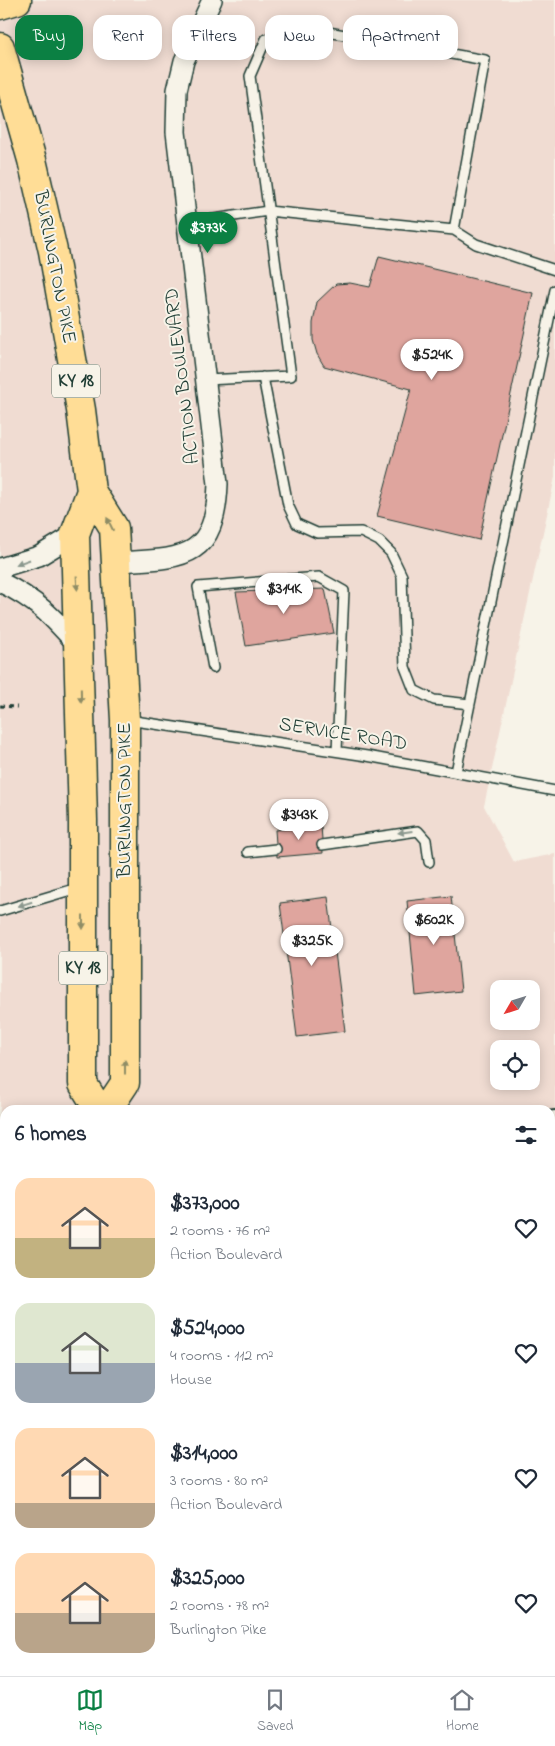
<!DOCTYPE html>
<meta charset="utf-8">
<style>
body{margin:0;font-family:"Indie Flower",sans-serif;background:#f6f6f7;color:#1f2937;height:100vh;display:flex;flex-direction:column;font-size:19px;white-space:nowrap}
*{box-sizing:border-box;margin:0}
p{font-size:16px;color:#747a83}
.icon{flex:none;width:28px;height:28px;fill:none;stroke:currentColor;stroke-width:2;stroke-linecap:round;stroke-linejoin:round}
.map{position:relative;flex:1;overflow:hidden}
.details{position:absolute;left:0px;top:1105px;width:555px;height:571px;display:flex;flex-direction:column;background:#fff;border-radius:15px 15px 0 0;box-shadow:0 2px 12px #0003}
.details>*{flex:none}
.banner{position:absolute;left:15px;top:15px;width:525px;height:45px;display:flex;gap:10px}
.needle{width:32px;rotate:231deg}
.controls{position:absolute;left:490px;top:980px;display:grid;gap:10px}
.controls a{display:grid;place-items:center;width:50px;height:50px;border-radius:10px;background:#fff;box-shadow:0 2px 12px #0003;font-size:25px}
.price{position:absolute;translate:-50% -42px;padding:0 11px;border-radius:18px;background:#fff;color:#222;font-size:16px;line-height:32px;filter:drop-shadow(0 1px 2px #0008)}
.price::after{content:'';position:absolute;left:50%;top:30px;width:15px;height:11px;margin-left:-8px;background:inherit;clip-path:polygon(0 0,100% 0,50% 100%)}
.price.selected{background:#0b8043;color:#fff}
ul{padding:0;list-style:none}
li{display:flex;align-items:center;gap:15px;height:125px;padding:0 15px}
li span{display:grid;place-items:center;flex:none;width:140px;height:100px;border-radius:15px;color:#555}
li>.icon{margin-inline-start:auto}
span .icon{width:60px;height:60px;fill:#fffc;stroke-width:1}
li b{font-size:21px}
h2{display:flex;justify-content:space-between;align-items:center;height:60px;padding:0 15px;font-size:21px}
.tag{padding:0 18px;border-radius:15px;background:#fff;box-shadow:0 2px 12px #0003;font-size:18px;line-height:45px}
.tag.selected{background:#0b8043;color:#fff}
.tabs{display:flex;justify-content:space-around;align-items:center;height:70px;border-top:1px solid #e0e1e3;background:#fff;font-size:14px;color:#747a83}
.tabs a{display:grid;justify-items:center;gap:2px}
.tabs .selected{color:#0b8043}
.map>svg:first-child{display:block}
.built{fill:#f0dcd2;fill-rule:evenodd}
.building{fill:#dfa59e;stroke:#1f3d34}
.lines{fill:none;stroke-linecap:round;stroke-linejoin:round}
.service-casing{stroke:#1f3d34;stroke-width:12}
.minor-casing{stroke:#1f3d34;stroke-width:22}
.secondary-casing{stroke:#1f3d34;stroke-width:30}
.primary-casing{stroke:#1f3d34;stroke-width:31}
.motorway-casing{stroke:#1f3d34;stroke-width:31}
.path{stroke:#1f3d34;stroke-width:3;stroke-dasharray:4 4;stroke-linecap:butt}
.service{stroke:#f7f3e8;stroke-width:9}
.minor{stroke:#f7f3e8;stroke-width:19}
.secondary{stroke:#f7f3e8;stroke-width:26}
.primary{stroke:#ffdd96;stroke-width:28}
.motorway{stroke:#ffdd96;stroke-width:28}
.oneway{fill:#8f8d65}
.oneway2{fill:#8b988e}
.labels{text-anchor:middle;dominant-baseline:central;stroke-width:4;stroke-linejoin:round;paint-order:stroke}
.shield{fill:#f7f3e8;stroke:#60746a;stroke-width:1}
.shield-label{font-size:19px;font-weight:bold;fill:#1f3d34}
.street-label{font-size:20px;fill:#1f3d34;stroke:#f7f3e8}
</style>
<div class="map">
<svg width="555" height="1676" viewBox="0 0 555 1676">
<rect width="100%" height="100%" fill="#f7f3e8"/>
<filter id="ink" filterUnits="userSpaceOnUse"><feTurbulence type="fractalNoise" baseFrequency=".02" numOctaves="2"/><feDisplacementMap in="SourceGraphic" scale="10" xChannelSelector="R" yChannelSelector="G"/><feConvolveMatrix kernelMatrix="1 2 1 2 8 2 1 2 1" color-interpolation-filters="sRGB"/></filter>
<g filter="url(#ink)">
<path class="built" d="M17 0H555V477L484 806 514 862 555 854V1676H0V5ZM499 989H531V1021H499ZM499 1049H531V1081H499ZM5 1110H550V1671H5Z"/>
<path class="building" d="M379 256 533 293 479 540 377 516 411 389 324 366 317 354 313 340V323L317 302 336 284 350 283 370 287Z
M325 589 334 633 246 646 236 592Z
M321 826 323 853 277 857 275 830Z
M451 896 461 991 416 996 407 901Z
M328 897 345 1031 297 1037 280 903Z
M550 1597H555V1676H412V1671H550Z"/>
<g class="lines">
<g class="service-casing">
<path id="service" d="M187 223 268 211 454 230
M263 377 288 505 297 524 317 533 361 532 379 541 391 553 402 576 405 667 414 690 434 700 470 704
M206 380 291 376 250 76 266 39 300 27 485 60 454 230 476 244 555 270
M213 668 198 587 319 577 344 591 337 751
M128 720 367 756 555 791
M456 772 555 290
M322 845 418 831 426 840 429 862
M248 852 276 849
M0 911 81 887
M0 1147H5
M0 1196H5
M550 1594H555
M170 1671 178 1676
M372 1671V1676
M42 1676 47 1671"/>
</g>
<g class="minor-casing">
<path id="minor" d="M117 562C181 558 215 562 218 484L176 132 177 90 184 61 212 0
M0 568 39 556 75 534
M0 582C37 600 53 617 80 648"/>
</g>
<g class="secondary-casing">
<path id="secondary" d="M550 1125 555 1124
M550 1171 555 1170"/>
</g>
<g class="primary-casing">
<path id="primary" d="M0 47 32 160 53 251 81 410 91 491 114 528 125 720V1083L107 1110
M91 491 75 534 83 820V1084L99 1110
M97 1676V1671"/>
</g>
<g class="motorway-casing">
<path id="motorway" d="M0 5 17 0"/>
</g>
<path class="path" d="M0 706 17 707"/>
<use href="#service" class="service"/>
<use href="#minor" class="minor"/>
<use href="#secondary" class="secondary"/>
<use href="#primary" class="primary"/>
<use href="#motorway" class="motorway"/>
</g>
<defs><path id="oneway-solid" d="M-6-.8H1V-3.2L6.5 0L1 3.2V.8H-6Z" transform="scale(1.25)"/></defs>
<g class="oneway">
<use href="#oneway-solid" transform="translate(110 524) rotate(-116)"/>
<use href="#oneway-solid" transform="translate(77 583) rotate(87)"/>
<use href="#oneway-solid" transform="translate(81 696) rotate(89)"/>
<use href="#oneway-solid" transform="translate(83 922) rotate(90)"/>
<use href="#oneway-solid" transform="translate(125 1067) rotate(-90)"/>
</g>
<g class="oneway2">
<use href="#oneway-solid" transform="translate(23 562) rotate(161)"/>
<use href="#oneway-solid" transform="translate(405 832) rotate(173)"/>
<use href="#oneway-solid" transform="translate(25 904) rotate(163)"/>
</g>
</g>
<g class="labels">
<g class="shield">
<rect x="52" y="364.5" width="48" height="33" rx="4"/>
<rect x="59" y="951.5" width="48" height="33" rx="4"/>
</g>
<g class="shield-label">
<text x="76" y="381">KY 18</text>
<text x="83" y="968">KY 18</text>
</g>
<g class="street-label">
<text transform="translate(54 267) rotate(79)">BURLINGTON PIKE</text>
<text transform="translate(183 376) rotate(-97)">ACTION BOULEVARD</text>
<text transform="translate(343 735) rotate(9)">SERVICE ROAD</text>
<text transform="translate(125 800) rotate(-90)">BURLINGTON PIKE</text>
</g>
</g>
</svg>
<div class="controls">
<a><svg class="needle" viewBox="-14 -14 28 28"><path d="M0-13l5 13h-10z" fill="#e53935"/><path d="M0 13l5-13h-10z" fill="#747a83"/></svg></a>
<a><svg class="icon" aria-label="locate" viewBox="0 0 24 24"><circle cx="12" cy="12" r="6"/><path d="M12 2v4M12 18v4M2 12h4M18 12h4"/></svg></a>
</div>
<b class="price selected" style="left:208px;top:254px">$373K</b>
<b class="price" style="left:432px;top:381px">$524K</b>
<b class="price" style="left:284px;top:615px">$314K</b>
<b class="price" style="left:299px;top:841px">$343K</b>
<b class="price" style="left:434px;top:946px">$602K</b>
<b class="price" style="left:312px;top:967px">$325K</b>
<div class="banner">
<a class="tag selected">Buy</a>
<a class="tag">Rent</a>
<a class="tag">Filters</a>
<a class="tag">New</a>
<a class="tag">Apartment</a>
</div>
<section class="details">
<h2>6 homes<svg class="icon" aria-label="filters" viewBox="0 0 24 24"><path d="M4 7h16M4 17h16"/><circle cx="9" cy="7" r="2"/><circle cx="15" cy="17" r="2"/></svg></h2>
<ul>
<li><span style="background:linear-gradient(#ffd9b3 60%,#c2b280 0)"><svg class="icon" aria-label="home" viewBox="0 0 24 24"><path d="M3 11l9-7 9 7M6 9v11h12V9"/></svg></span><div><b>$373,000</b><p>2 rooms · 76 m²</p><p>Action Boulevard</p></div><svg class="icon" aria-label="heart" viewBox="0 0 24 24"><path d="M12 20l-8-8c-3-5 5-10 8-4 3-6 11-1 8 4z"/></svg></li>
<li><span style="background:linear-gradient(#dfe7d0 60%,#9aa5b1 0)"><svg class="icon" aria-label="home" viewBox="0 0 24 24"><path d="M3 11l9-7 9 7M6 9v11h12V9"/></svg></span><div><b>$524,000</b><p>4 rooms · 112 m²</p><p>House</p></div><svg class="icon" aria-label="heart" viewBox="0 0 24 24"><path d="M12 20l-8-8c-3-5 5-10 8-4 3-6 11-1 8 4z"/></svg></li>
<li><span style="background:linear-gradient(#ffd9b3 75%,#b9a48a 0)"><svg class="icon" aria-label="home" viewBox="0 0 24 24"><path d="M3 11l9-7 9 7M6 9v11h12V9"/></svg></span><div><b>$314,000</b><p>3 rooms · 80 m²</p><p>Action Boulevard</p></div><svg class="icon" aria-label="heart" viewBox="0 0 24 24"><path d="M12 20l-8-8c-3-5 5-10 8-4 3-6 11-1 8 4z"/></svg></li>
<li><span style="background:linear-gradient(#ffd9b3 60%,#b9a48a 0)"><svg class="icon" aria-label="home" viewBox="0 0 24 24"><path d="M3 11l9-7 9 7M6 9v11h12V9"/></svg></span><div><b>$325,000</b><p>2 rooms · 78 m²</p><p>Burlington Pike</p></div><svg class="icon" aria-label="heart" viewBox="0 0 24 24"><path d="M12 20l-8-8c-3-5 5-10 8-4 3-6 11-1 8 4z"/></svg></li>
</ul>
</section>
</div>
<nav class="tabs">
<a class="selected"><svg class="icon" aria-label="map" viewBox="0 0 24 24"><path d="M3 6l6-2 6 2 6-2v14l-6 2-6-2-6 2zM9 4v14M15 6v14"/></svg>Map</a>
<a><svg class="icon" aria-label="saved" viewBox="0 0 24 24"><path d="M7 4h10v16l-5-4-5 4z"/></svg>Saved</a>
<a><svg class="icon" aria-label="home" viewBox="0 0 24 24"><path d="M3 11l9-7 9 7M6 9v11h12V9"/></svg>Home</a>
</nav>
